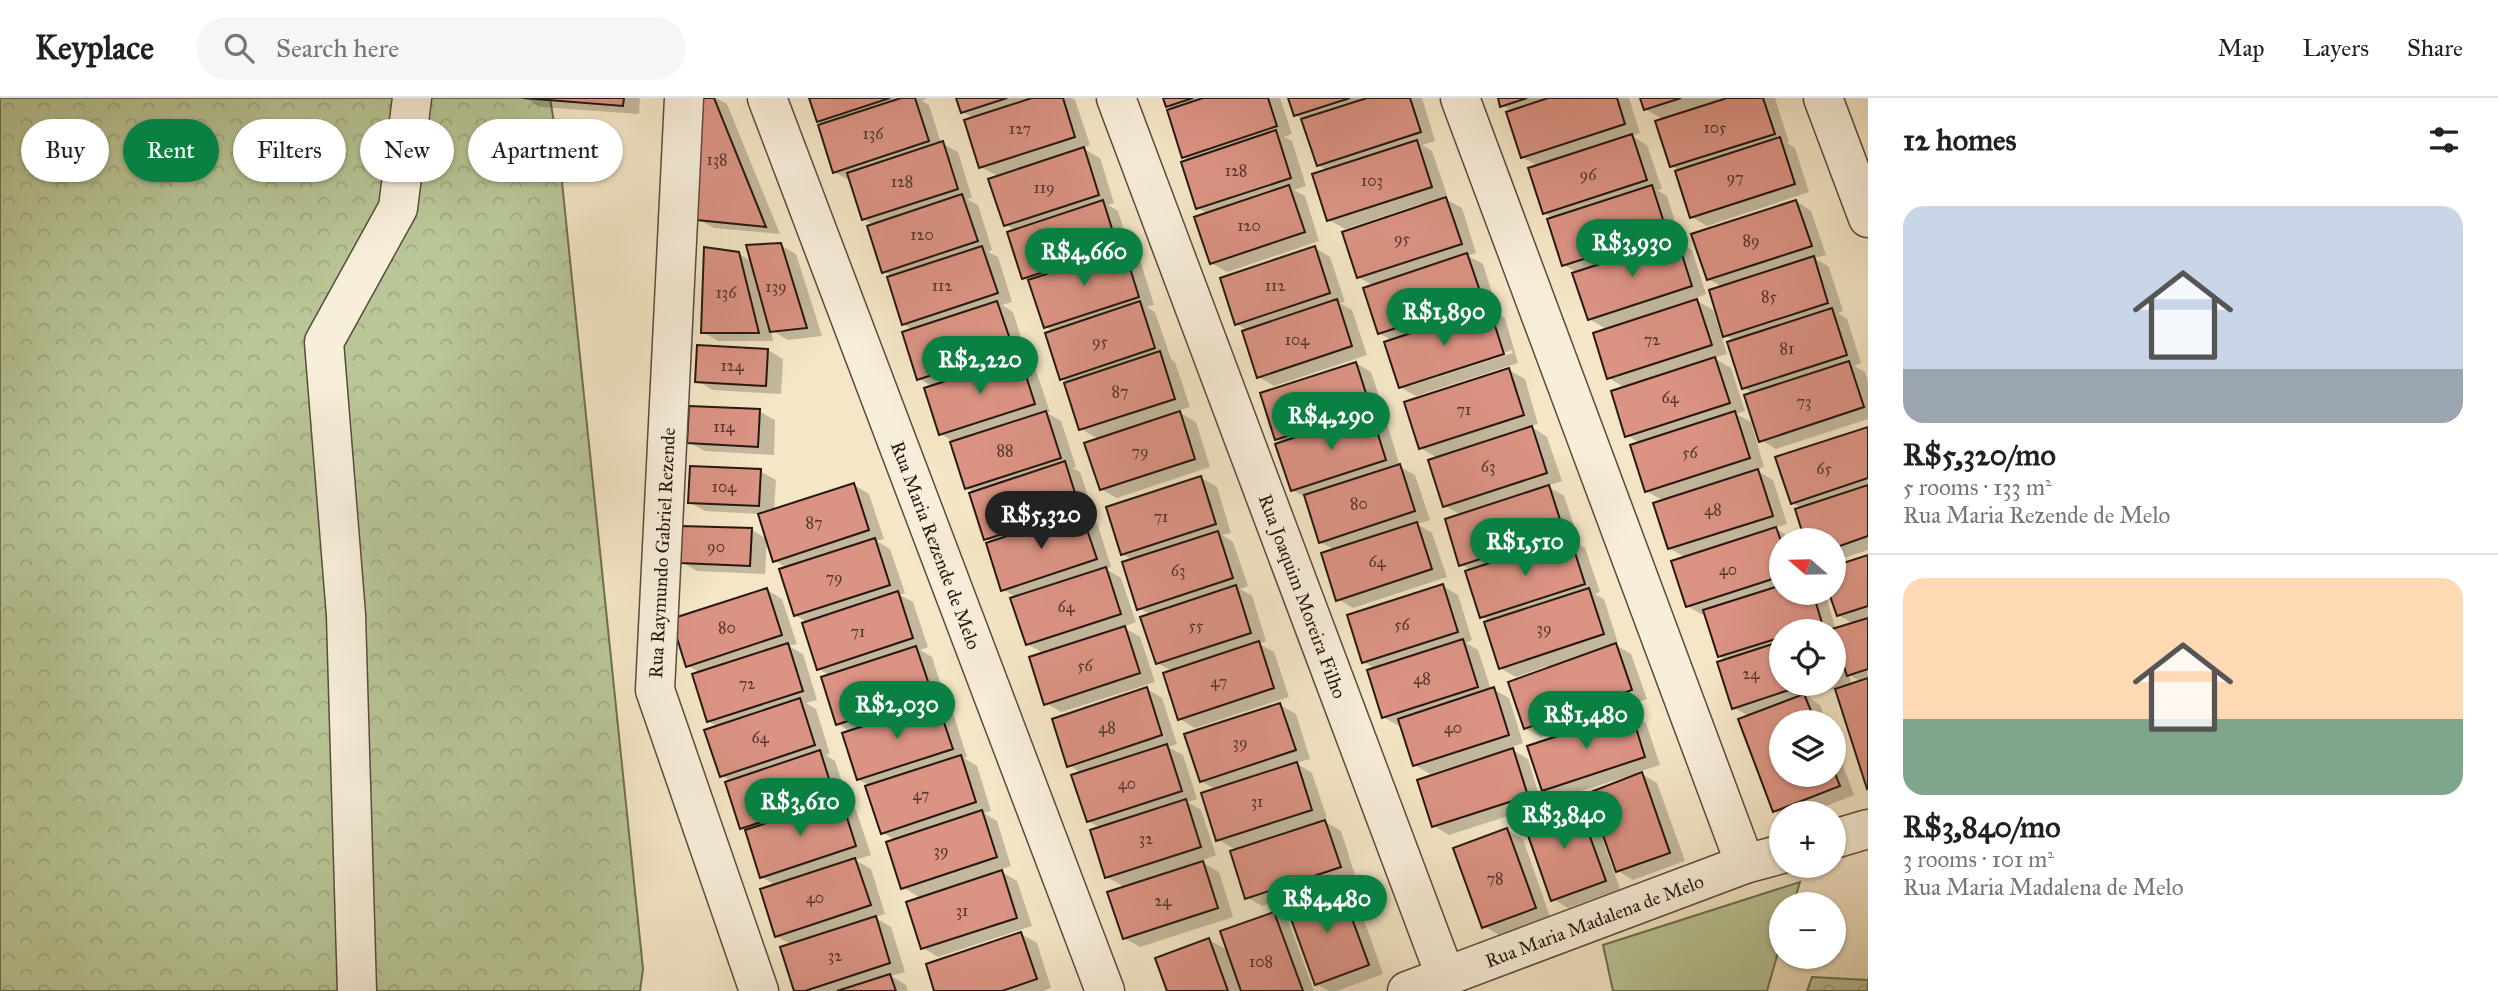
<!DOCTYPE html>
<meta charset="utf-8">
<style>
body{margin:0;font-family:"IM FELL Great Primer",serif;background:#f6f6f6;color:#202124;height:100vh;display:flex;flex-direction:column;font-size:26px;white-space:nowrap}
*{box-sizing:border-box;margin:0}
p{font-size:23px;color:#757577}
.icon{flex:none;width:38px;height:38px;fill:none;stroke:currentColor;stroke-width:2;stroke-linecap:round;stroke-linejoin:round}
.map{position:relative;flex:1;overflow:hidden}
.sheet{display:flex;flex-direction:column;background:#fff;width:630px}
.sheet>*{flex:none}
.guide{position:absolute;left:21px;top:21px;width:665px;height:63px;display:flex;gap:14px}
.needle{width:46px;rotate:290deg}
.fabs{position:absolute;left:1769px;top:430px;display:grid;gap:14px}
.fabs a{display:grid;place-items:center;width:77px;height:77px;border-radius:50%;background:#fff;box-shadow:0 2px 5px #0004;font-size:35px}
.price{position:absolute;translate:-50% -60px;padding:0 16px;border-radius:24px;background:#0b8043;color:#fff;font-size:23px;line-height:46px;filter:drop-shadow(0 2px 4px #0008)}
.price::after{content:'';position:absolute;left:50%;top:42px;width:21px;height:16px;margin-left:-10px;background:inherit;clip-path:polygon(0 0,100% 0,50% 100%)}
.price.current{background:#222;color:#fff}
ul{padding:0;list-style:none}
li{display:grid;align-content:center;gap:14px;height:371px;padding:0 35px}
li+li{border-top:2px solid #e0e0e0}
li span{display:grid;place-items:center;height:217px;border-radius:21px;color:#555}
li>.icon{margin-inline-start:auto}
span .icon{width:126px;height:126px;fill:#fffc;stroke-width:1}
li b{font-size:30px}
h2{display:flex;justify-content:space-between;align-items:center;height:84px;padding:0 35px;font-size:30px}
.tag{padding:0 24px;border-radius:32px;background:#fff;box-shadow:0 2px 5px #0004;font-size:24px;line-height:63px}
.tag.current{background:#0b8043;color:#fff}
header{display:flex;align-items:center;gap:42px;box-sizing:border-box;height:98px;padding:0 35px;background:#fff;border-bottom:2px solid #e0e0e0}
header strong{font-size:33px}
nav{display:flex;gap:38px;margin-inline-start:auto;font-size:24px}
.search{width:490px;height:63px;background:#f6f6f6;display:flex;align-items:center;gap:18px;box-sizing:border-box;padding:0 24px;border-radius:38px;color:#757577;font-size:26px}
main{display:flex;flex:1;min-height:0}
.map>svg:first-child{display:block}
.forest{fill:url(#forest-crowns);stroke:#706e54;stroke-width:2}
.park{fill:#b9c697;stroke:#706e54;stroke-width:2}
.shadow{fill:#0003;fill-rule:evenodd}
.building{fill:#db9383;stroke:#261711;stroke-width:2}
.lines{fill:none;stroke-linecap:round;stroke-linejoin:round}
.minor-casing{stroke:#5a4b3e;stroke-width:41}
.minor{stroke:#f8efda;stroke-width:38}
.labels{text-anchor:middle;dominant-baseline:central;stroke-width:7;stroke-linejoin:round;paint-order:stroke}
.number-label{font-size:16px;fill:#53362e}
.street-label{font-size:19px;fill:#261711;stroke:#f8efda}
</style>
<header>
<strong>Keyplace</strong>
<div class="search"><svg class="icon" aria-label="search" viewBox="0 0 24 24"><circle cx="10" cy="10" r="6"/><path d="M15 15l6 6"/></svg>Search here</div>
<nav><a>Map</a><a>Layers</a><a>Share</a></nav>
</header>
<main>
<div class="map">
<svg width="1868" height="893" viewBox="0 0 1868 893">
<defs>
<pattern id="forest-crowns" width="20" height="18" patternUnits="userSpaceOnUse" patternTransform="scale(1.75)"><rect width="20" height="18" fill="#b9c697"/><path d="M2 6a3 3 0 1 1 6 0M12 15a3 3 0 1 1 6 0" fill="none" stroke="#9fa981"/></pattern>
</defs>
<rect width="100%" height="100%" fill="#f4e6c6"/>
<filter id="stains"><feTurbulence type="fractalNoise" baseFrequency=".00286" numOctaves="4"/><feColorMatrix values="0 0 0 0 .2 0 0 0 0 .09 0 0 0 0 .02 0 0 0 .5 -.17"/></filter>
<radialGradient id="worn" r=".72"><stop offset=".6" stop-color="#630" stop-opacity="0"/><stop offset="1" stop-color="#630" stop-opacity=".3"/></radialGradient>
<path class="forest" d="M0 0H550L559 55 643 871 640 893H0Z
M1812 879 1868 882V893H1807Z"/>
<path class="park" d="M1800 784 1793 807H1782L1781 844 1767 893H1613L1603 847Z"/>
<path class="shadow" d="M525 0H640L639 16 541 9Z
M697 0H716L727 6 780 136 714 130 698 121Z
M811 0H927L922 3 929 7 941 45 958 54 972 100 967 101 978 107 992 152 988 154 998 159 1012 204 1002 207 1013 214 1027 258 1019 261 1035 270 1050 314H1045L1061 323 1076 369 1073 370 1080 374 1095 419 1090 421 1097 425 1111 469 1106 471 1121 480 1136 524 1123 529 1140 539 1155 584 1061 614 1046 605 1045 556 1027 546 1017 499 1003 492 993 445 986 441 975 395 967 390 955 345 941 336 933 289 918 280 914 232 903 226 893 179 883 173 874 127 863 121 851 83 834 74 824 27 818 23Z
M958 0H1072L1075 2 1090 47 1082 50 1100 60 1114 105 1108 107 1118 113 1132 158 1140 162 1154 207 1147 209 1155 214 1171 261 1175 264 1190 309 1177 313 1196 324 1210 369 1117 400 1101 391 1100 342 1081 331 1069 285 1062 281 1054 234 1045 228 1031 184 1024 180 1016 133 1005 126 999 79 981 69 975 21 963 14Z
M1165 0H1280L1292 36 1284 39 1292 43 1306 88 1294 92 1305 98 1319 143 1227 174 1211 165 1208 116 1198 110 1190 63 1183 59 1174 11 1168 8Z
M1290 0H1422L1435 43 1422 47 1432 53 1447 97 1442 99 1462 110 1476 155 1468 158 1483 166 1497 211 1492 213 1505 220 1518 265 1416 298 1400 289 1393 243 1379 235 1374 188 1358 179 1421 109 1420 106 1345 131 1329 122 1328 73 1318 67 1303 21 1296 17ZM1512 252 1513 255 1410 288V285Z
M1500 0H1629L1640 35 1632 38 1647 47 1662 91 1657 92 1667 98 1681 143 1678 144 1692 152 1706 196 1694 201 1713 212 1727 256 1714 260 1731 270 1745 313 1736 316 1751 324 1764 369 1756 372 1773 382 1787 426 1775 430 1791 440 1792 443H1782V495H1825L1836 532 1854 526 1838 517 1834 495V470L1868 459V687L1837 590 1808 599 1820 607 1827 625H1782V677H1834V643L1854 697 1806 716 1782 717 1774 713 1749 618 1734 610 1727 563 1719 558 1706 516 1703 517 1687 508 1686 460 1669 450 1664 403 1646 393 1641 346 1627 337 1625 290 1609 280 1608 232 1589 221 1578 175 1564 167 1555 121 1544 115 1538 68 1522 59 1512 13 1502 7ZM1782 534H1834V586H1782ZM1849 577 1862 584 1852 588Z
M1642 0H1775L1789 44 1787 45 1795 50 1809 94 1707 128 1692 119 1680 73 1671 68 1664 22 1645 11Z
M1796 103 1811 113 1826 157 1814 160 1829 169 1843 213 1838 215 1847 221 1861 265 1854 268 1865 274 1868 284V321L1776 351 1761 342 1754 296 1743 289 1735 243 1725 237 1723 189 1708 181Z
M780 147 796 156 822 238 788 242 771 232 773 243H718L703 234 739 156 752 164Z
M1315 150 1330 159 1345 204 1340 205 1352 212 1367 257 1274 288 1259 279 1248 233 1237 226Z
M768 252 783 261 781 296 713 292 697 283Z
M1356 265 1371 274 1386 319 1380 321 1387 325 1400 369 1415 377 1430 422 1417 426 1432 435 1447 479 1353 510 1338 501 1335 452 1320 444 1307 400 1292 392 1284 345 1277 341Z
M1509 272 1525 281 1538 326 1530 328 1547 339 1562 383 1547 388 1564 398 1579 442 1574 444 1585 450 1600 494 1595 496 1604 501 1618 545 1614 546 1631 556 1647 601 1541 639 1525 630 1548 572 1547 568 1516 579 1500 570 1491 524 1481 518 1472 473 1461 466V417L1444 407 1438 360 1420 350Z
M759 313 775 322 774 357 705 353 689 344Z
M1868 331V452L1834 463V443L1802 410 1792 405Z
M760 373 776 382 774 413 854 387 869 396 884 441 877 443 890 451 905 495 900 497 913 504 928 549 920 552 932 559 946 603 938 606 953 615 967 659 964 660 977 668 991 713 984 715 997 723 1011 768 999 772 1017 783 1032 828 938 859 923 850 922 801 903 789 895 742 882 734 870 688 858 681 851 634 837 625 830 578 819 571 808 525 795 517 787 470 775 463 760 416 705 413 689 404Z
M1201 380 1217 389 1231 435 1222 437 1233 444 1248 488 1240 491 1252 498 1266 543 1259 546 1274 554 1289 599 1195 630 1180 621 1172 573 1157 565 1151 517 1139 510 1133 462 1122 456Z
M752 432 767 441 765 476 697 473 682 464Z
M1443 488 1458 497 1472 542 1466 545 1478 552 1491 592 1493 591 1509 600 1523 645 1509 650 1528 661 1542 707 1449 737 1434 728 1487 661 1486 658 1430 676 1415 667 1401 627 1399 628 1383 619 1376 571 1364 564Z
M767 492 782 501 797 546 789 548 803 556 817 602 806 605 816 611 830 656 826 657 835 663 850 708 856 712 871 757 855 762 871 771 885 816 874 819 891 829 905 874 891 878 906 887 908 893H796L782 850 792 847 776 838 777 788 762 779 748 734 742 730 732 684 721 677 718 629 708 623 701 575 688 568Z
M1147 591 1162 600 1177 646 1168 649 1183 657 1197 701 1188 704 1201 712 1216 757 1200 763 1219 774 1233 819 1140 849 1124 840 1126 790 1107 779 1101 730 1088 723 1082 675 1069 667Z
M1280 607 1296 616 1310 661 1296 665 1312 675 1327 720 1322 722 1341 733 1355 777 1262 808 1246 799 1237 752 1218 742 1217 692 1201 683Z
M1631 616 1646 625 1660 667 1638 674 1657 685 1685 763 1633 782 1618 773 1635 676 1559 700 1543 691Z
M1577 705 1593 714 1620 791 1568 810 1553 801Z
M1507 732 1523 741 1550 819 1499 837 1484 828Z
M1340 790 1356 799 1383 876 1337 893H1328L1316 886Z
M1274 816 1289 825 1314 893H1169L1157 861 1209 842 1229 853Z
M1021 836 1037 845 1051 890 1043 893H936L928 867Z"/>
<path class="building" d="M523 0H624L623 8Z
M695 0H714L766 129 697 122Z
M809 0H890L817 24Z
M901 0H915L929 43 833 75 818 27Z
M956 0H1007L961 15Z
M1032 0H1063L1075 39 979 70 964 22Z
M1163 0H1193L1166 9Z
M1203 0H1268L1277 28 1182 60 1167 12Z
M1288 0H1350L1294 18Z
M1367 0H1410L1421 34 1317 68 1301 21Z
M1498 0H1527L1500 9Z
M1548 0H1617L1625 26 1521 60 1506 14Z
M1640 0H1681L1644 12Z
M1727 0H1763L1775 36 1670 69 1655 23Z
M1276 32 1291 80 1196 111 1181 64Z
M1632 36 1647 82 1543 116 1528 70Z
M1780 39 1795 86 1690 120 1675 73Z
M1417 42 1432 89 1327 123 1312 76Z
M943 43 958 91 862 122 847 75Z
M1084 49 1099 97 1004 128 988 81Z
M1289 87 1305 134 1210 166 1194 119Z
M1652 87 1667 134 1562 168 1547 121Z
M962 96 978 143 882 175 867 128Z
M1446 99 1462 146 1357 180 1342 134Z
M1103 102 1118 150 1022 181 1007 134Z
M1796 102 1812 148 1707 182 1691 136Z
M1677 141 1692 188 1588 222 1572 175Z
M781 145 807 230 770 234 746 147Z
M982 148 998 195 902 227 887 179Z
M1315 148 1330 195 1235 227 1220 180Z
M704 149 739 154 759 235H701Z
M1124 151 1139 199 1044 230 1028 182Z
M1467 155 1483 202 1378 236 1363 190Z
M1814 158 1828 205 1723 239 1709 192Z
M1337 201 1352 248 1257 280 1242 233Z
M1697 201 1712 247 1607 281 1593 235Z
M997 203 1013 250 917 282 902 234Z
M1140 203 1155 250 1060 282 1045 235Z
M1489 209 1504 256 1399 290 1384 244Z
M1832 210 1847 257 1742 291 1727 244Z
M697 247 768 251 766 288 695 284Z
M1160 253 1175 301 1079 332 1064 285Z
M1020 259 1035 306 939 337 924 290Z
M1715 259 1730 305 1625 339 1611 293Z
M1849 263 1864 309 1759 344 1744 297Z
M1356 264 1371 311 1275 342 1260 295Z
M1509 270 1524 317 1419 351 1404 304Z
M689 308 760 311 758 349 687 345Z
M1046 313 1061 360 965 391 950 344Z
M1180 313 1195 361 1100 392 1084 345Z
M1735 313 1750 360 1645 394 1630 347Z
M1371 314 1386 362 1291 393 1275 346Z
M1532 328 1547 375 1443 409 1428 362Z
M1868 329V380L1791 406 1775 359Z
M1065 363 1080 411 984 442 969 395Z
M1400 366 1415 413 1319 445 1304 397Z
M690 368 761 371 759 408 688 405Z
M1758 371 1773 418 1668 451 1653 405Z
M1201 378 1216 426 1121 457 1106 409Z
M854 385 869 432 773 464 758 416Z
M1549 387 1564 434 1459 468 1445 421Z
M1868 387V438L1834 450V443H1805L1795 411Z
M1081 414 1097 461 1001 493 986 445Z
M1417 424 1432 471 1336 503 1321 455Z
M681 428 752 430 750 468 680 465Z
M1776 429 1782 446V478L1686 509 1671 463Z
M1218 433 1233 480 1137 512 1122 464Z
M1570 439 1585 486 1480 520 1465 473Z
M875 440 890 487 794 518 779 471Z
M1868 457V508L1837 518 1829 495H1834V468Z
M1106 469 1121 516 1026 547 1010 500Z
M1443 486 1458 534 1362 565 1347 517Z
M1236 487 1251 535 1156 566 1140 519Z
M1782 487V495H1813L1822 525 1796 534H1782V539L1718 559 1703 512Z
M767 490 782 537 686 569 671 521Z
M1589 490 1604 536 1499 571 1484 524Z
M898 493 913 540 817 572 802 525Z
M1868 520V571L1847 578 1832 531Z
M1125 528 1140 575 1044 607 1029 559Z
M1463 541 1478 589 1382 620 1367 572Z
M1259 543 1274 590 1178 622 1163 575Z
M1782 543V586H1807L1732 611 1717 564Z
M788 545 803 593 707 624 692 576Z
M1616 545 1632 592 1524 631 1508 584Z
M916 548 932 595 836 627 821 579Z
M1868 580V690L1867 691 1835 591Z
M1147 589 1162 637 1067 669 1052 621Z
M1494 589 1509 637 1413 668 1398 621Z
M1804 596 1816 625H1782V677H1834V673L1840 688 1773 714 1738 621Z
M800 600 815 647 720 679 704 632Z
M937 604 953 651 857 682 842 635Z
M1280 605 1296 652 1200 684 1184 636Z
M1631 614 1645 659 1542 693 1527 648Z
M1167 646 1182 693 1087 724 1071 677Z
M1513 650 1528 698 1432 729 1417 682Z
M820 652 835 700 740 731 725 684Z
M961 657 976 704 881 736 865 688Z
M1297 664 1312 712 1216 743 1201 695Z
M1642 674 1670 755 1616 774 1588 695Z
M841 701 856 748 760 780 745 732Z
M1186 701 1201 749 1105 780 1090 732Z
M1577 703 1606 783 1551 803 1523 723Z
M982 712 997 759 901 791 886 744Z
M1325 722 1341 769 1245 801 1230 753Z
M1507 730 1536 810 1482 830 1453 750Z
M855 760 871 807 775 839 760 791Z
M1203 763 1218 810 1123 841 1107 794Z
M1002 772 1017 820 921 851 906 804Z
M1340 788 1369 867 1315 887 1286 807Z
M1274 814 1303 893H1241L1220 833Z
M876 818 890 865 805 893H794L780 849Z
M1021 834 1037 881 1002 893H934L926 866Z
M1209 840 1228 893H1167L1155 860Z
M890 876 896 893H837Z"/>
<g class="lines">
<g class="minor-casing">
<g id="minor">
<path d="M684 0 655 592 759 893"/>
<path id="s1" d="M767 0 1105 893"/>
<path id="s2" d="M1116 0 1445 877"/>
<path d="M1460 0 1745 766"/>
<path d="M1823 0 1868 120"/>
<path d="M1834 741 1868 731"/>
<path d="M357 893 346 517 324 244 398 110 412 0"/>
<path id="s3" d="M1407 893 1745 766 1782 756"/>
</g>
</g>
<use href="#minor" class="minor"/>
</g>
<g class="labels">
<g class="number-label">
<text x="1715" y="29">105</text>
<text x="1020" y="30">127</text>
<text x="873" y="35">136</text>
<text x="717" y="61">138</text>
<text x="1236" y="72">128</text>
<text x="1588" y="76">96</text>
<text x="1735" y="79">97</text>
<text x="1372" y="82">103</text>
<text x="902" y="83">128</text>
<text x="1044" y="89">119</text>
<text x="1249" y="127">120</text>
<text x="922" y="136">120</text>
<text x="1402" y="140">95</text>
<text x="1751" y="142">89</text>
<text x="942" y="187">112</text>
<text x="1275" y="187">112</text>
<text x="776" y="188">139</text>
<text x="726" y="194">136</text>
<text x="1769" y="198">85</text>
<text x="1297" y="241">104</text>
<text x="1652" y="241">72</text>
<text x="1100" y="243">95</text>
<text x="1787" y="250">81</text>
<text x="732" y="267">124</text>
<text x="1120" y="293">87</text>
<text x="1670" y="299">64</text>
<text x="1804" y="303">73</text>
<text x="1464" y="311">71</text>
<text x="724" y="328">114</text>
<text x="1005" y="352">88</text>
<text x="1140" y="353">79</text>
<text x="1690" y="354">56</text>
<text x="1488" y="368">63</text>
<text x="1824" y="370">65</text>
<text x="724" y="388">104</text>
<text x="1359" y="405">80</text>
<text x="1713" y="411">48</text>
<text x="1161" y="418">71</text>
<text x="814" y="424">87</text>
<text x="716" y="448">90</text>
<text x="1377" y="463">64</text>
<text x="1728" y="471">40</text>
<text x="1178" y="472">63</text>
<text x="834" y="479">79</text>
<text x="1066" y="508">64</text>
<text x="1402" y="526">56</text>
<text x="1196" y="527">55</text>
<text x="727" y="529">80</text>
<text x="1544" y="530">39</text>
<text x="858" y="533">71</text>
<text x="1085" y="567">56</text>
<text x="1751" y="575">24</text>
<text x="1422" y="580">48</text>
<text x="1219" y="583">47</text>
<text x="747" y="585">72</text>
<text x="1107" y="629">48</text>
<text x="1453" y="629">40</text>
<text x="760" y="639">64</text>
<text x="1240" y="644">39</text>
<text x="1127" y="685">40</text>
<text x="921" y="696">47</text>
<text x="1257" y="703">31</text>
<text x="1146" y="740">32</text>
<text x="941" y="752">39</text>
<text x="1495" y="780">78</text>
<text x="815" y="799">40</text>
<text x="1163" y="802">24</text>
<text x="962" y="812">31</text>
<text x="835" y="857">32</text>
<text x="1261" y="863">108</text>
</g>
<g class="street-label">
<text stroke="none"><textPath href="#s1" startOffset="478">Rua Maria Rezende de Melo</textPath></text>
<text transform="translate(662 455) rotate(-87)">Rua Raymundo Gabriel Rezende</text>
<text stroke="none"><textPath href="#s2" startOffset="532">Rua Joaquim Moreira Filho</textPath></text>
<text stroke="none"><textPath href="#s3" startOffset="200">Rua Maria Madalena de Melo</textPath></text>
</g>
</g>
<rect width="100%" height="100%" filter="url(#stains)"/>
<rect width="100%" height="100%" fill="url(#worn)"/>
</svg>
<div class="fabs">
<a><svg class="needle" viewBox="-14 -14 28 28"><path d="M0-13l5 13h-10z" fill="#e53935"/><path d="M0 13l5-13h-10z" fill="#757577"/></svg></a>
<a><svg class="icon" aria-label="locate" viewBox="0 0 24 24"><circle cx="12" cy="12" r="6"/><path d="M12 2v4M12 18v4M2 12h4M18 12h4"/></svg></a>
<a><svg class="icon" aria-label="layers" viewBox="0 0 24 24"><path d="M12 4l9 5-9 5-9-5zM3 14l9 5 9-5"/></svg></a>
<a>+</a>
<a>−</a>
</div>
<b class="price" style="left:1632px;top:181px">R$3,930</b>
<b class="price" style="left:1084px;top:190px">R$4,660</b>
<b class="price" style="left:1444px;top:250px">R$1,890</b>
<b class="price" style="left:980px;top:298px">R$2,220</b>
<b class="price" style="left:1331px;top:354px">R$4,290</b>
<b class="price current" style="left:1041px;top:453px">R$5,320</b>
<b class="price" style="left:1525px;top:480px">R$1,510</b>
<b class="price" style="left:897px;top:643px">R$2,030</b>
<b class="price" style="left:1586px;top:653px">R$1,480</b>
<b class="price" style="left:800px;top:740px">R$3,610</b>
<b class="price" style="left:1564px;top:753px">R$3,840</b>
<b class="price" style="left:1327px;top:837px">R$4,480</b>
<div class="guide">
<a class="tag">Buy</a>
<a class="tag current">Rent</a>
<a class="tag">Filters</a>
<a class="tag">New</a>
<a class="tag">Apartment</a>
</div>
</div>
<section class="sheet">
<h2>12 homes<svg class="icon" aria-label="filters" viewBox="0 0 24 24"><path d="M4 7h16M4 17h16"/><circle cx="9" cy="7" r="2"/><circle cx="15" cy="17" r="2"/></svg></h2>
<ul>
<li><span style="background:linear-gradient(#c9d6e8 75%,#9aa5b1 0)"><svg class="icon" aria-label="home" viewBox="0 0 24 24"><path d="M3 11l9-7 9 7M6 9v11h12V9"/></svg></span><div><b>R$5,320/mo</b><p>5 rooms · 133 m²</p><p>Rua Maria Rezende de Melo</p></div></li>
<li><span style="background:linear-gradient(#ffd9b3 65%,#7fa58c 0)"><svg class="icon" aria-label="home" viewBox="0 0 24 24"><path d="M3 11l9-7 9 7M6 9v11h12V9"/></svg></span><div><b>R$3,840/mo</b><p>3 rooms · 101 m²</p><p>Rua Maria Madalena de Melo</p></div></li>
</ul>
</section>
</main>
